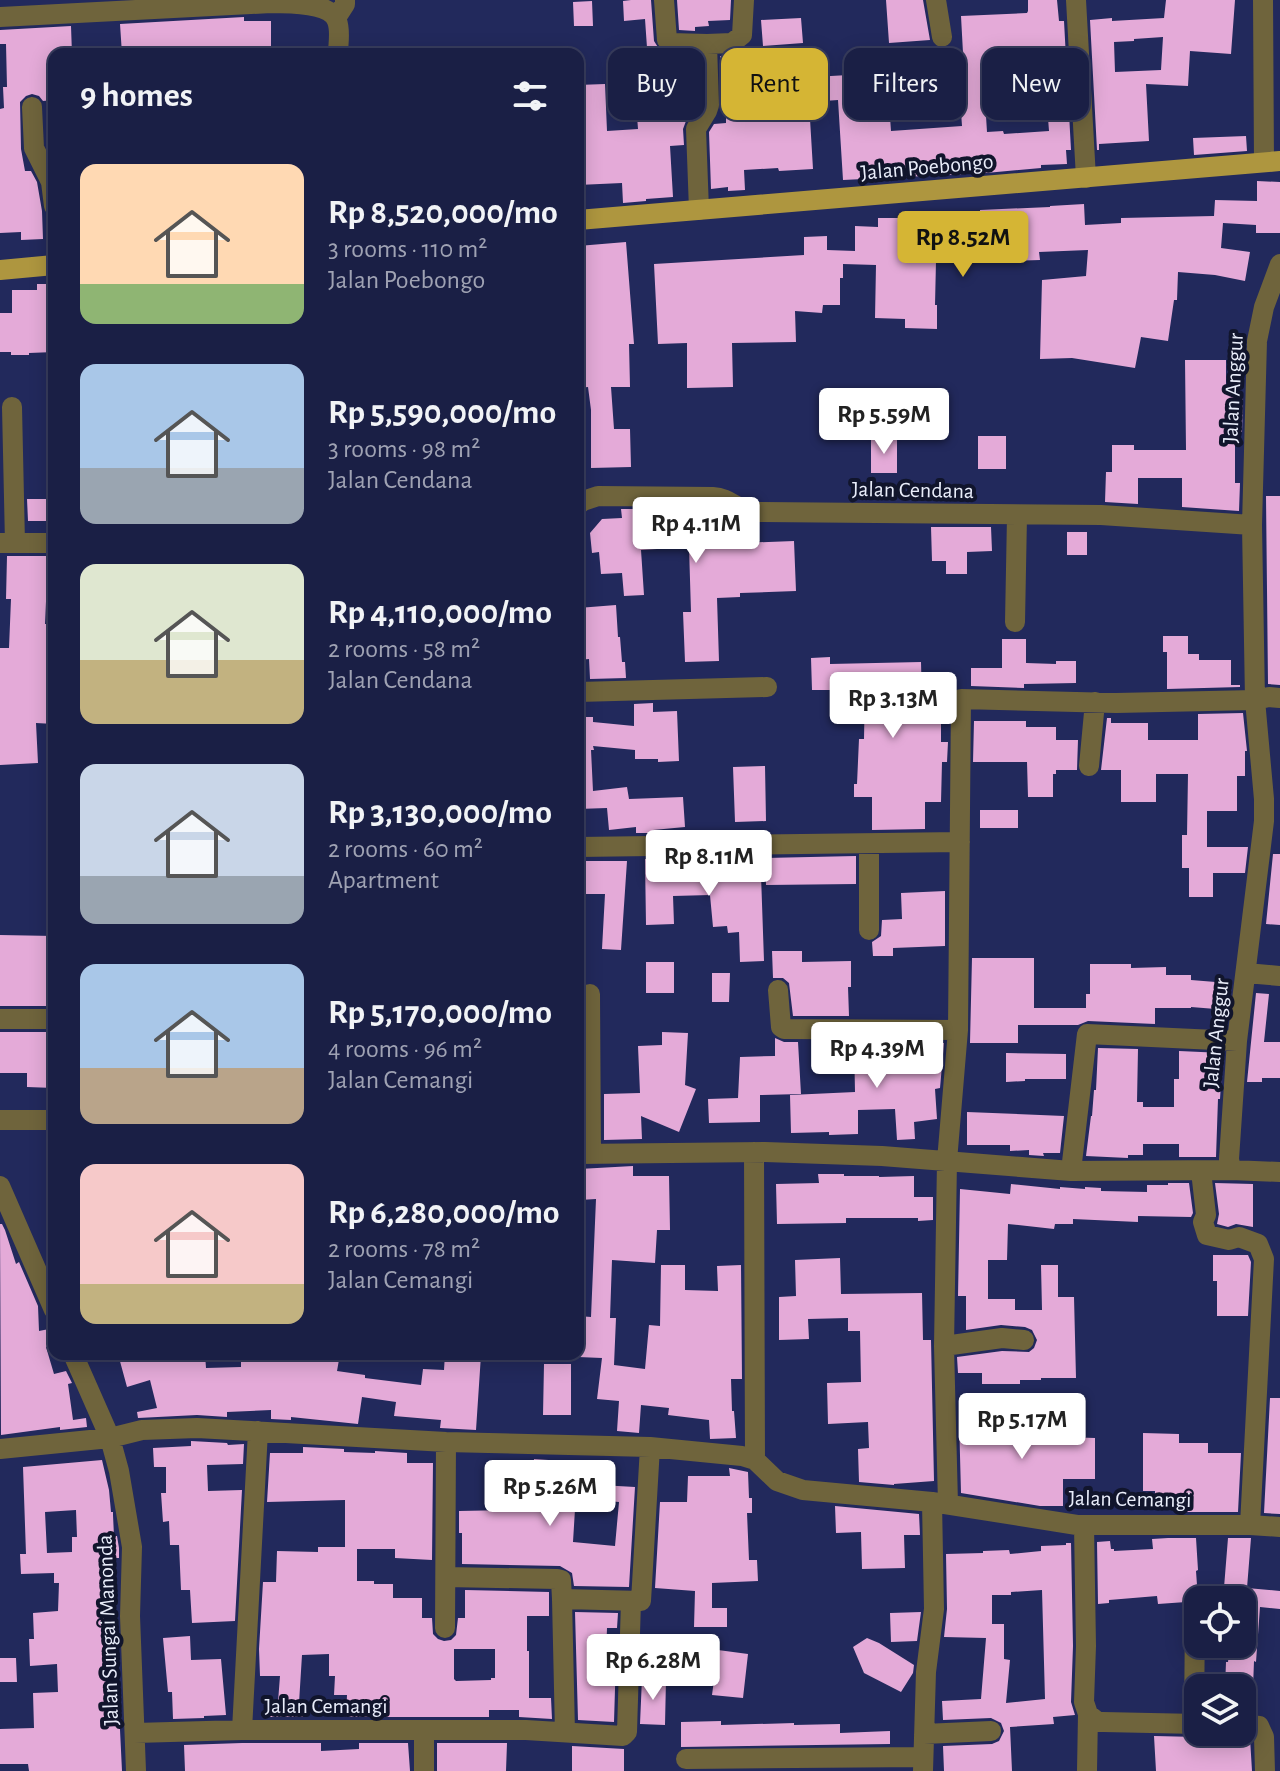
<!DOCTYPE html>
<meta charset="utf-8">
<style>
body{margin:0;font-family:"Alegreya Sans",sans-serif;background:#272c50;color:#f1f3f6;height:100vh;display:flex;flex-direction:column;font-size:30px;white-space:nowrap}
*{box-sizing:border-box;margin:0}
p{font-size:26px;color:#9fa2b3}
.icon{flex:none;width:44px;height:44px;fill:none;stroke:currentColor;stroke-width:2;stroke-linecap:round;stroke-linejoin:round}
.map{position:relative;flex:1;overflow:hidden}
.sheet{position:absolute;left:48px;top:48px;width:536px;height:1312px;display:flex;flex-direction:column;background:#1a1f45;border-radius:16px;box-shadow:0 4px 20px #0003,0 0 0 2px #383d5e}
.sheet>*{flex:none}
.banner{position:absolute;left:608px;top:48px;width:552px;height:72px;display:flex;gap:16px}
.fabs{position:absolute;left:1184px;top:1586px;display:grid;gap:16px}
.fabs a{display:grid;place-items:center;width:72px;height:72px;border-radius:16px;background:#1a1f45;box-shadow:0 4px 20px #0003,0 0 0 2px #383d5e;font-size:40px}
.price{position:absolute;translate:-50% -68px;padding:0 18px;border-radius:8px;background:#fff;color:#222;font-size:26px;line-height:52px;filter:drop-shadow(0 2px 4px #0008)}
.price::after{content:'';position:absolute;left:50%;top:48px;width:24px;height:18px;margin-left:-12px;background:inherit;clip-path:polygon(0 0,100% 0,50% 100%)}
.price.active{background:#d5b534;color:#111}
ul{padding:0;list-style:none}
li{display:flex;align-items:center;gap:24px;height:200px;padding:0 32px}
li span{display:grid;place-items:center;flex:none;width:224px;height:160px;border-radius:16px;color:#555}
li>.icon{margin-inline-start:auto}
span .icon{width:96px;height:96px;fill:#fffc;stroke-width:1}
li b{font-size:34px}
h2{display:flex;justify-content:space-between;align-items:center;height:96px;padding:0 32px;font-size:34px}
.tag{padding:0 28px;border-radius:16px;background:#1a1f45;box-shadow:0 4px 20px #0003,0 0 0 2px #383d5e;font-size:28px;line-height:72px}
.tag.active{background:#d5b534;color:#111}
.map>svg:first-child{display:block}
.building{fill:#e4aad8;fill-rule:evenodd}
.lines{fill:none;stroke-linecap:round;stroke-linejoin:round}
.minor{stroke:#6f643c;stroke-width:20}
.major{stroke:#ae963f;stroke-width:20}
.labels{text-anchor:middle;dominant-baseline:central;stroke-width:8;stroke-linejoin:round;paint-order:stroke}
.street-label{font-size:22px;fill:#e9edfa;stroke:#11152c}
</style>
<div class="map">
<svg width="1280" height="1771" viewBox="0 0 1280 1771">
<rect width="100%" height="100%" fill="#22295c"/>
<path class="building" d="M631 0H651L654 41 661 52 670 56 694 57 695 84 675 86 674 60 648 62 645 19 624 21 623 1Z
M677 0H731L730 20 708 21 709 26 695 27V31L679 30Z
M886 0H923L930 40 889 43Z
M1028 0H1057L1059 21H1064L1071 150H1066L1067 164 1041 165V168L986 173 843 180 838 100 809 102 813 169 779 171 778 168 744 170 745 190 728 191V187L711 189 709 132 714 124 726 123V113L779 109 778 79 866 74 868 104 889 103 891 131 962 126 957 54 963 53 961 16 1027 13 1028 11ZM1023 81 1024 106 1047 105 1049 131 1004 134 1003 131 987 132 984 84Z
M1166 0H1235L1231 54 1190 51 1188 86 1146 84 1149 141 1099 144V150H1097L1090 20 1112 18V21L1164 18ZM1163 37 1161 70 1115 72 1114 42 1134 41V39Z
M592 1 593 26H574L573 2Z
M244 17V21H271V54H195V49L169 48V54H122L120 24Z
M801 18 803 43 763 46 761 20Z
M71 26 72 54H54V100L43 101 39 96 32 94 26 96 20 102 21 149 25 171H31L37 182 42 211 43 239 21 240V232L0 233V109L4 108 3 87H7L6 44H0V30Z
M746 48H756L757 76 722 78 721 83 720 56H733Z
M605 84 607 131 638 129 636 103 666 101 667 122 686 121 683 129 684 145 670 146 673 197 646 199V201L623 203 622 183 578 185V85Z
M1246 136 1247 151 1194 155 1193 138Z
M1257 181 1280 182V233H1256V225L1223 223 1221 248 1250 252 1245 281 1215 275 1178 272 1177 300H1174L1168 341 1141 337 1135 368 1072 358 1040 359 1042 280 1086 276 1088 250 1039 252 1040 260 983 262 982 255H956V262L936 261 935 305H937V329L905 328V319L875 318 876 265 843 264V278H840V305H823L822 313 795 311 796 342 732 343 733 387 687 388V343L658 344 654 264 804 255V237L827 236V250L855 251V226L878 227V218H942V215H980V210L1050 207V206L1084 204 1085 225 1121 223V218L1214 216 1215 200 1257 201Z
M626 242 634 344H629L630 387H611L614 429H630L631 467 591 468V410L588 387 578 388V273H580L578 246Z
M37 284H54V352L29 353V355H11V352H0V313H12V290H37Z
M1185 360H1226V394H1243L1242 432H1235V483H1240L1239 511 1182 507V478H1138V504L1105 502 1106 472H1112V445H1134V450H1186Z
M978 436H1006V469H978Z
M871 440H897V473H871Z
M1266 496H1280V685L1268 684Z
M27 499H54V521H28Z
M621 509H637L638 513 708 510V514H724L737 520 738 543 794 541 796 591 740 593V597L717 598 719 661 685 662 683 612H691L689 547 641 550 644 595 624 596 622 573 601 574 599 552 592 553 590 533 602 519 622 518Z
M931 527H991L992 551 967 552V574H946V561H932Z
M1067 532H1087V555H1067Z
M7 556H48L45 624H51L50 652H54V724L36 723 38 763 0 765V648H9L11 599H6Z
M616 605 618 637H620L622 662H625L626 678 590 679 589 659 578 660V608Z
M1163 636H1188V654H1199V660H1231V685H1240V687L1167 689V652H1163Z
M1002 639H1026V663L1056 664V661H1076V683L1024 684V688L971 686V668H1002Z
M830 657V664L921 662 922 702H941V742H948L947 762H942L941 802H925V829L872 830V797H854V784H857L859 739H864L865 684 831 686V690H812L811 658Z
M653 703V712L677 711 679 761 658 762V759H635V750L593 746 594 750H591L593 791 627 787 629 799 683 797 685 827 653 830V833H636V827L609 830 607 808 578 809V717H593V722L634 726V704Z
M1243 713 1247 751H1245V776H1237V811H1207V847H1248L1245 873H1213V897H1189V868H1182V835H1187L1188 774H1156V802H1121V770H1101L1107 718H1111V723H1148V740H1198V714Z
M974 721H1026V727H1056V740H1078L1077 770H1056V774H1053V797H1028L1027 762H973Z
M765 766 766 821 735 822 733 767Z
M980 810H1018V828H980Z
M1273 854H1280V925L1266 924Z
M856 856V884L766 885 765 858Z
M728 858 729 876 761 875 764 961 740 962 739 932 728 933 727 926 713 927 710 895 673 896 674 924 646 925 645 859H671V861Z
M578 861H627L621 950 602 949 605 894H578Z
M945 891V946L893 948V956H873L872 942 881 936 882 920 902 919 901 893Z
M0 935 54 936V1006H0Z
M772 951H802V962L851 961V987H848L849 1016H793L789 983 783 978H773Z
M972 958H1034V1008H1086V994H1090V964H1131V968L1166 967V975H1191V980L1228 983 1227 989 1230 990 1228 1010 1191 1007V1008H1155V1024L1088 1021 1078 1025H1018V1043H970Z
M646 962H674V993H646Z
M712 973H730L729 1002H712Z
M1256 993 1269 994 1264 1042H1280V1078H1262V1082H1247Z
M0 1032H47V1055H54V1088L27 1087V1073H0Z
M662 1032 688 1033 685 1085 696 1089 679 1132 641 1116 642 1139 604 1140V1094L640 1093 638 1046 662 1045Z
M775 1038 784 1042H798L801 1094 760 1095V1122L709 1123 708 1099 738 1098 740 1057 775 1056Z
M854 1042 944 1043 940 1088 935 1089 937 1119 914 1122 915 1139 897 1140 895 1109 858 1110V1134L829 1135V1132L791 1133 790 1095 855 1092Z
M1098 1048 1138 1049 1137 1102H1143V1107H1174V1079H1179V1051L1223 1053 1220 1099H1218L1216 1157H1179V1144H1143V1155H1128V1158L1086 1156 1091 1116H1092L1094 1090H1096Z
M1006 1053 1066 1054V1079H1025V1081L1006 1082Z
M967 1112 1064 1116 1060 1153H1043L1044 1156 1029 1155V1150L1010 1151V1145H967Z
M633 1166V1176H669L670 1230H657L655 1263 612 1260 610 1318H616L614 1365 645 1369 649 1325 660 1326 661 1265H685V1290L718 1291 717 1266 741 1265 742 1379H731L732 1411H734L736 1438 710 1439 709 1420 668 1415 669 1408 641 1405 639 1433 617 1431 619 1401 597 1399 602 1358 578 1357V1316L591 1317 596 1199 580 1200 579 1169Z
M818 1174H844V1176H879V1177L914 1176V1197H933V1220L918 1221V1218H846V1223L777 1224 776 1184 819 1183Z
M1168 1183H1189L1193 1213 1191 1217 1138 1216V1222L1073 1219V1224H1055L1054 1229 1008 1224 1007 1260H988V1299H1015V1310H1042L1041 1265H1058V1297H1074L1076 1378H1041V1380H1020V1384H982V1373H958L957 1357 1002 1351 1029 1352 1034 1348 1037 1340 1032 1330 1025 1327 1001 1325 966 1330V1296H958L960 1189 1010 1194 1011 1184 1060 1189V1187L1085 1189V1187L1101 1188V1191L1147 1192V1185H1168Z
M1215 1183 1253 1184V1227L1236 1224 1228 1227 1217 1224 1219 1214Z
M0 1224H2L5 1230 16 1264 19 1262 38 1306 39 1331 49 1329 52 1345 46 1347 54 1374 66 1371 72 1383 68 1384 73 1420 86 1418 87 1427 60 1430V1427L1 1435Z
M1213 1255H1248L1251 1262 1248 1316H1217V1281H1213Z
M840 1258 841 1294 922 1293 923 1340H931L934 1481 894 1484V1485L859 1482 858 1449 869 1448 868 1422 828 1424 827 1383 861 1382 860 1331H848V1318L808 1319 809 1339 779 1340V1297L796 1296 795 1260Z
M118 1354H205L206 1368 241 1367V1354L306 1357V1354H340L337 1371 365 1375V1378L421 1385 423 1369 444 1370 445 1354 481 1355 476 1430 440 1428 441 1420 394 1416 396 1402 362 1397 358 1424 291 1417V1420L271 1419V1410L227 1412V1417L197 1415 138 1418 137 1412 157 1408 150 1380 127 1387Z
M544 1364H571V1415H543Z
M1270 1398H1280V1514L1264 1513Z
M959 1418H1003V1425L1065 1424V1437L1095 1438V1479H1063V1506H1040L961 1493Z
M1143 1433 1179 1434V1443H1208V1453H1241L1238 1512H1184V1502H1155V1491H1143Z
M191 1441 227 1443 228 1445 244 1444 243 1464 207 1465 208 1491 242 1490 235 1621 192 1623 190 1590H181L179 1545H170L169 1521 163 1522 161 1493H166V1467H154L153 1448 191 1446Z
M303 1447 344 1449V1452L375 1453V1451L407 1453V1463H433L432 1560 395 1558V1549H357V1581H374V1584H393V1598H422V1618H432L433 1634 438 1639 444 1641 451 1640 456 1635 458 1618H465V1590L549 1592V1616H527V1651H529V1698H551L552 1719 519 1717V1710H489V1717H346L347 1695H334L335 1676H329V1654L302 1655 299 1703H303V1717H269V1702H278L280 1676H260L259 1649 263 1582H276L277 1551 318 1552V1547H345V1500L267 1502 270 1453H303ZM454 1649H495V1678H491V1680L456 1681 454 1679Z
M534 1459 563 1461 562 1472 571 1473V1492L576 1493 573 1542 615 1546 619 1502 585 1499 588 1474 601 1475 600 1485 635 1487 629 1587 574 1586 572 1573 560 1566 462 1564V1533H459V1511L509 1510 512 1470 533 1471Z
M102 1460 109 1490 111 1512H113V1515L114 1536H117L119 1548V1558H110V1581L104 1582 103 1608H114V1627H106L108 1668H117L122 1771H29L28 1764H0V1729L34 1728 33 1693 58 1692 57 1664 30 1666 29 1639H34L33 1613 58 1611 59 1583H54V1573L21 1574 20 1554H26L23 1467ZM76 1510 77 1537H72V1552L47 1553 45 1512Z
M729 1468 748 1472 749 1498H752V1513H747L749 1560H757L758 1581 712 1583V1608H727V1627H694L695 1591 655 1588 660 1502H687L688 1476H730Z
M835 1506 919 1514 920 1535H904L905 1568 862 1569 861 1532 836 1533Z
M1168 1538H1196L1198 1570 1196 1571 1198 1599H1189L1186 1602 1158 1604 1157 1596 1109 1600V1603L1098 1604 1097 1542 1110 1541 1111 1549H1114V1551L1153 1549 1152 1539Z
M1228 1538H1251L1247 1588 1280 1591V1609L1260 1607 1256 1662 1254 1661 1253 1688H1225L1226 1662H1228L1230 1644H1242V1600H1223Z
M1066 1543H1071L1073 1646 1071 1702 1075 1715 1053 1717 1054 1724 1010 1727 1012 1771H944L943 1746 992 1744 999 1741 1004 1731 1001 1723 991 1718 943 1720 942 1701 981 1699 986 1638 944 1637 947 1609 946 1554 983 1553V1551L1009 1550 1010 1554 1041 1551V1546L1066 1545ZM1042 1590 1045 1699 1006 1703 1010 1660 1004 1659V1624H992V1595H1011V1592Z
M575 1612 618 1613 617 1628H607L606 1656H616L614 1722 578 1720Z
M921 1612 917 1641 891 1642 890 1613Z
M190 1636 191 1660 221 1659 226 1715 204 1716V1718L173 1719 172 1692H168L163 1638Z
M867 1638 879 1643 914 1665 913 1673 901 1692 864 1673 853 1647Z
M667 1645 689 1647 688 1665 667 1664Z
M718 1650 748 1654 743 1698 712 1695Z
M0 1658H16L17 1682H0Z
M642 1678 666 1679 665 1725 640 1724Z
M721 1721V1725L794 1723V1725L840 1724V1733L890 1731V1744L681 1747V1722Z
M1232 1732 1240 1737 1250 1738 1252 1771H1156L1154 1736 1198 1737 1207 1733Z
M242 1743H321V1751L359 1749V1743H408L410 1771H185L184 1745Z
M437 1743H507L506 1771H437Z
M572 1746 624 1749V1771H572Z"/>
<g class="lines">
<path class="minor" d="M664 0 667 40 670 43 707 44 709 105 707 111 696 129 699 210
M936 0 942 37
M1076 0 1086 178
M1263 0 1264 162
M0 17 271 3C288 4 330 1 337 21 341 31 338 44 338 54
M336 18 345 4V0
M707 44 732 43 742 35 744 0
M32 107 34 148 51 182 54 206
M12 407 15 543
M578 505 583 501 598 496 713 497C731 498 737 511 756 512L1101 515 1252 525
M0 543H54
M1015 622 1017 516
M578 692 767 687
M1089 766 1095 702
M578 847 960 842
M869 930V844
M1246 973 1280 976
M778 990 781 1027 784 1029 958 1030
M590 994 591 1154
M0 1019H54
M0 1120H54
M754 1152 755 1460
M578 1154 765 1152 882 1156 1071 1171 1231 1170 1229 1159 1237 1041 1264 821V799L1255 700 1252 525 1257 341 1264 307 1280 264
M1231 1170 1280 1172
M1071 1171 1087 1034 1237 1041
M1201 1171 1206 1215 1203 1222 1207 1235 1229 1240 1239 1237 1258 1244 1264 1259 1250 1525
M0 1186 54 1310
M944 1346 1002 1338 1024 1340
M73 1354 110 1438 119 1471 132 1547 130 1616 136 1771
M258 1431 242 1730H526L623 1736 627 1732 631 1601
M0 1449 110 1438 142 1430 197 1428 446 1442 650 1447 742 1456 755 1460 777 1481 803 1490 932 1502 1077 1525H1250L1280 1527
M948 1504 944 1346 947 1161 958 1030 961 699 1116 703 1255 700 1269 697 1280 698
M1084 1525 1086 1646 1084 1702 1088 1714 1098 1722H1103L1198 1724
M446 1577 557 1579 561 1580 562 1599
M445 1628 446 1442
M1194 1724 1195 1611
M1242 1724 1259 1726 1264 1737 1265 1771
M424 1730V1771
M135 1733 242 1730
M565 1733 562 1599 641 1601 650 1447
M924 1734 991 1731
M686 1759 923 1757
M923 1771 926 1672 934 1609 932 1502
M1087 1771 1088 1714"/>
<path class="major" d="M578 220 1280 161
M0 270 54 265"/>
</g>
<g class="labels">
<g class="street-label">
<text transform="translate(927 167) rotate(-5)">Jalan Poebongo</text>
<text transform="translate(1233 388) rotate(-87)">Jalan Anggur</text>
<text transform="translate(913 490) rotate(1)">Jalan Cendana</text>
<text transform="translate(1216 1033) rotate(-84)">Jalan Anggur</text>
<text transform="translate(1130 1499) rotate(1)">Jalan Cemangi</text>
<text transform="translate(108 1630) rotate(-92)">Jalan Sungai Manonda</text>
<text x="326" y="1706">Jalan Cemangi</text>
</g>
</g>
</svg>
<div class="fabs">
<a><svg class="icon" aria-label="locate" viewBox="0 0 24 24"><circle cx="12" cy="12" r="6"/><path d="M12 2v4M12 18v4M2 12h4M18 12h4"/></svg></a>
<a><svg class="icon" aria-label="layers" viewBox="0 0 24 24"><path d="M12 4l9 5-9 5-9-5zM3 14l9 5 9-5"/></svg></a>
</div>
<b class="price active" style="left:963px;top:279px">Rp 8.52M</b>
<b class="price" style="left:884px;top:456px">Rp 5.59M</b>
<b class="price" style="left:696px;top:565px">Rp 4.11M</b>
<b class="price" style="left:893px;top:740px">Rp 3.13M</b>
<b class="price" style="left:709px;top:898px">Rp 8.11M</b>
<b class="price" style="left:877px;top:1090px">Rp 4.39M</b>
<b class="price" style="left:1022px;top:1461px">Rp 5.17M</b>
<b class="price" style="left:550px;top:1528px">Rp 5.26M</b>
<b class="price" style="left:653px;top:1702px">Rp 6.28M</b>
<div class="banner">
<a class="tag">Buy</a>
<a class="tag active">Rent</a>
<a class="tag">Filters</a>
<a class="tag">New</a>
</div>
<section class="sheet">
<h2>9 homes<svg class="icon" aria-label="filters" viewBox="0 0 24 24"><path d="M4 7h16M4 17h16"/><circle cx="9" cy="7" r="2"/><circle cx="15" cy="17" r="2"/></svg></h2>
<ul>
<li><span style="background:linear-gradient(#ffd9b3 75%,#8fb573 0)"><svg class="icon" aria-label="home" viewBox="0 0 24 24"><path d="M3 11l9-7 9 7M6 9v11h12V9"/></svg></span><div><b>Rp 8,520,000/mo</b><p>3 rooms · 110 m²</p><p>Jalan Poebongo</p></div></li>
<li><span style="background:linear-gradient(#a9c7e8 65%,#9aa5b1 0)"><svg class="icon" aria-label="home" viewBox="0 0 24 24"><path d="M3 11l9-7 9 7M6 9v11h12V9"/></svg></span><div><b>Rp 5,590,000/mo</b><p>3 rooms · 98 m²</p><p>Jalan Cendana</p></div></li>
<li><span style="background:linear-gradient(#dfe7d0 60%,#c2b280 0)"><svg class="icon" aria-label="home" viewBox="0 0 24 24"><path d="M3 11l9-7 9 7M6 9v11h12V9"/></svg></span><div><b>Rp 4,110,000/mo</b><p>2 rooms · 58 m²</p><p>Jalan Cendana</p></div></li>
<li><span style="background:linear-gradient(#c9d6e8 70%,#9aa5b1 0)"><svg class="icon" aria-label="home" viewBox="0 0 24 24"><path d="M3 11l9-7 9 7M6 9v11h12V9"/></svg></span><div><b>Rp 3,130,000/mo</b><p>2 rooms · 60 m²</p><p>Apartment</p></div></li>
<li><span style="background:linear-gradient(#a9c7e8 65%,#b9a48a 0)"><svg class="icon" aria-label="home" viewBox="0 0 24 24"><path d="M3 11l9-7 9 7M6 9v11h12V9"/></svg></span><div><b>Rp 5,170,000/mo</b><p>4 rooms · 96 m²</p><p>Jalan Cemangi</p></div></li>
<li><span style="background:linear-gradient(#f6c9c9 75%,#c2b280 0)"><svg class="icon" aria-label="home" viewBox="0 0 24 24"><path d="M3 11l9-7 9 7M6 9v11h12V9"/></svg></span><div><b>Rp 6,280,000/mo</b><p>2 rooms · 78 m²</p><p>Jalan Cemangi</p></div></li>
</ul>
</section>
</div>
